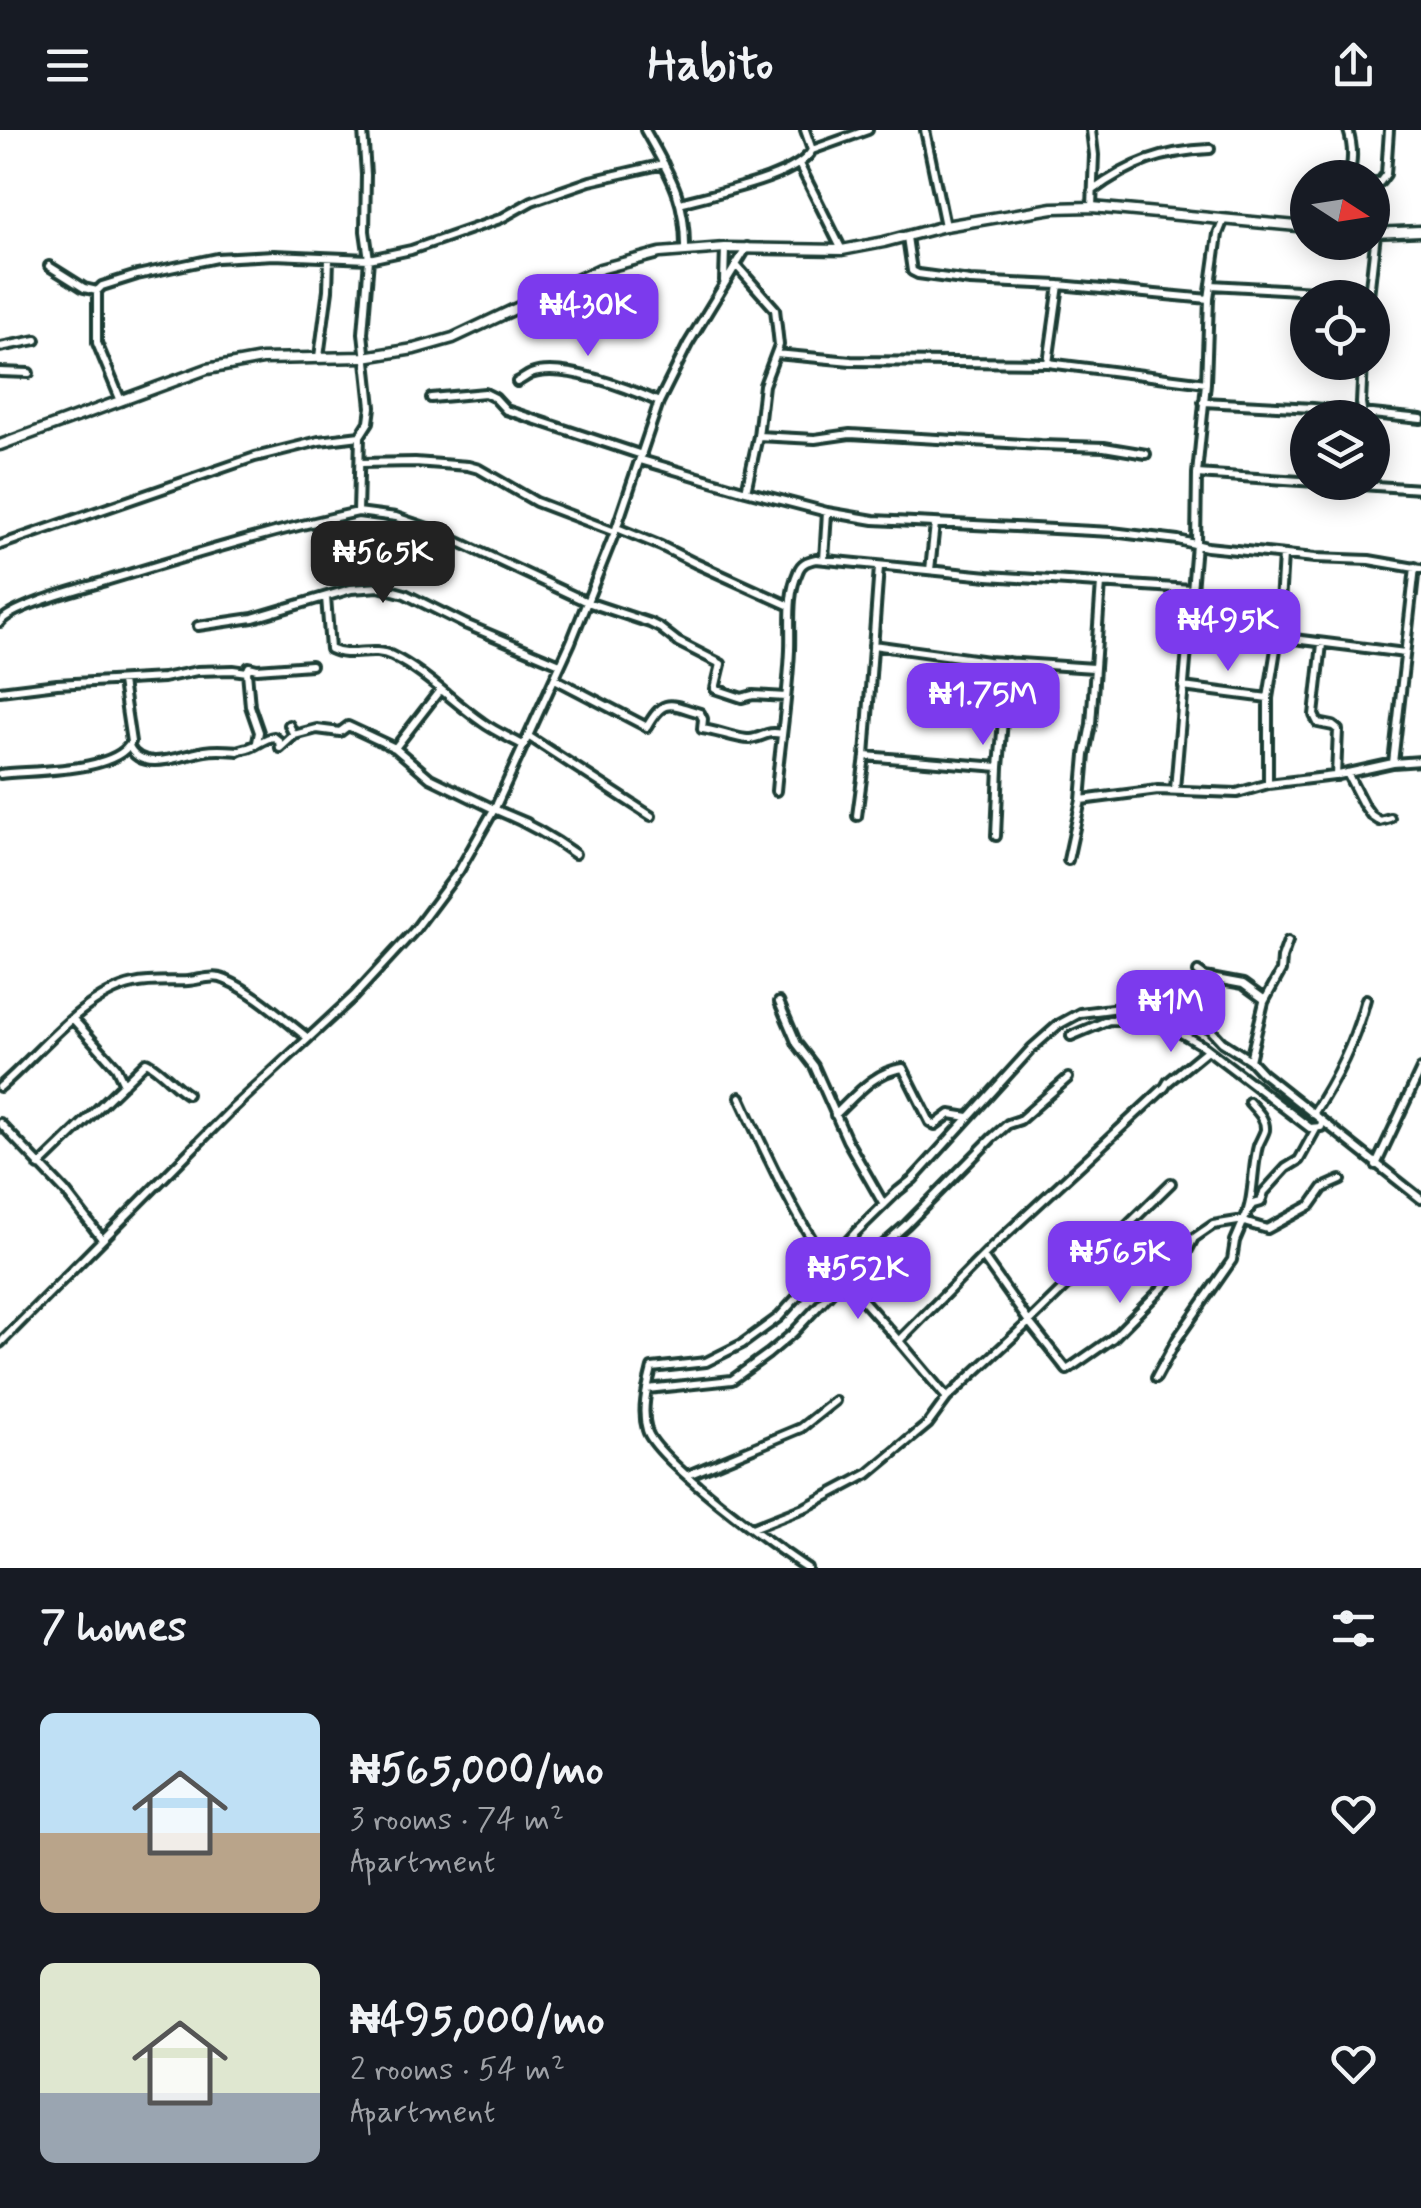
<!DOCTYPE html>
<meta charset="utf-8">
<style>
body{margin:0;font-family:Mynerve,sans-serif;background:#20242c;color:#f1f3f6;height:100vh;display:flex;flex-direction:column;font-size:38px;white-space:nowrap}
*{box-sizing:border-box;margin:0}
p{font-size:32px;color:#9ea1a6}
.icon{flex:none;width:55px;height:55px;fill:none;stroke:currentColor;stroke-width:2;stroke-linecap:round;stroke-linejoin:round}
.map{position:relative;height:1438px;overflow:hidden}
.details{display:flex;flex-direction:column;background:#171b24;flex:1}
.details>*{flex:none}
.needle{width:65px;rotate:102deg}
.tools{position:absolute;left:1290px;top:30px;display:grid;gap:20px}
.tools a{display:grid;place-items:center;width:100px;height:100px;border-radius:50%;background:#171b24;box-shadow:0 5px 25px #0003;font-size:50px}
.price{position:absolute;translate:-50% -85px;padding:0 22px;border-radius:20px;background:#7c3aed;color:#fff;font-size:32px;line-height:65px;filter:drop-shadow(0 2px 5px #0008)}
.price::after{content:'';position:absolute;left:50%;top:60px;width:30px;height:22px;margin-left:-15px;background:inherit;clip-path:polygon(0 0,100% 0,50% 100%)}
.price.selected{background:#222;color:#fff}
ul{padding:0;list-style:none}
li{display:flex;align-items:center;gap:30px;height:250px;padding:0 40px}
li span{display:grid;place-items:center;flex:none;width:280px;height:200px;border-radius:15px;color:#555}
li>.icon{margin-inline-start:auto}
span .icon{width:120px;height:120px;fill:#fffc;stroke-width:1}
li b{font-size:42px}
h2{display:flex;justify-content:space-between;align-items:center;height:120px;padding:0 40px;font-size:42px}
header{display:flex;justify-content:space-between;align-items:center;height:130px;padding:0 40px;background:#171b24;font-size:45px;font-weight:700}
.map>svg:first-child{display:block}
.lines{fill:none;stroke-linecap:round;stroke-linejoin:round}
.minor-casing{stroke:#1f3d34;stroke-width:14}
.tertiary-casing{stroke:#1f3d34;stroke-width:15}
.minor{stroke:#fff;stroke-width:6}
.tertiary{stroke:#fff;stroke-width:8}
</style>
<header><svg class="icon" aria-label="menu" viewBox="0 0 24 24"><path d="M4 6h16M4 12h16M4 18h16"/></svg>Habito<svg class="icon" aria-label="share" viewBox="0 0 24 24"><path d="M12 15V3M7 8l5-5 5 5M5 13v7h14v-7"/></svg></header>
<div class="map">
<svg width="1421" height="1438" viewBox="0 0 1421 1438">
<rect width="100%" height="100%" fill="#fff"/>
<filter id="ink" filterUnits="userSpaceOnUse"><feTurbulence type="fractalNoise" baseFrequency=".01" numOctaves="2"/><feDisplacementMap in="SourceGraphic" scale="20" xChannelSelector="R" yChannelSelector="G"/><feConvolveMatrix kernelMatrix="1 2 1 2 8 2 1 2 1" color-interpolation-filters="sRGB"/></filter>
<g filter="url(#ink)">
<g class="lines">
<g class="minor-casing">
<path id="minor" d="M645 0C670 45 686 68 685 121
M805 0 812 20
M925 0 945 96
M1091 0 1094 25 1092 77
M799 34 842 120
M1348 48C1354 32 1353 16 1348 0
M1372 52H1380L1386 44 1389 0
M1092 61C1130 33 1163 21 1210 19
M680 73C710 64 798 48 812 20L868 0
M907 107 912 141 918 144 970 151 1059 155 1209 169
M736 135 775 179 779 215 764 255 758 306 746 361
M49 136 84 158 97 161 102 156 137 145 217 128 274 125 369 129 411 120 500 89 532 71 590 51 664 34
M724 151 725 118
M1211 155 1369 164
M97 161V213L121 271
M1369 166 1376 103
M0 217 36 210
M776 224 851 231 1048 233 1206 253
M319 227 328 160 329 129
M1363 232 1361 273 1363 286
M1048 233 1059 155
M0 242 29 243
M517 252C522 250 526 246 531 244 562 232 630 259 659 272
M431 268 485 263 495 268 506 280 642 325
M1203 272 1313 278 1421 289
M758 306 815 309 850 304 1041 315 1104 317 1146 324
M641 330 746 361 827 382 874 390 1112 402 1178 410 1207 417 1315 428 1369 430 1421 439
M360 333 415 332 468 336 479 339 536 372 615 402
M1197 344 1421 359
M358 382 360 306 369 292 371 277 363 203 369 129 365 101 366 45 363 0
M617 398 661 416 695 433 790 476
M0 415 255 327 319 311 360 306
M824 430 827 382
M930 440 935 394
M326 467 330 519C350 529 372 516 392 526 425 542 452 571 482 592 494 601 510 608 523 615
M0 492C13 476 76 460 99 453 185 427 270 401 358 382L396 387 431 399 587 472 650 493 660 498 678 512 721 534 715 559 742 568 753 565 786 567
M198 496 253 488 351 459 379 457 405 464 465 494 560 534
M1278 507 1405 523
M1322 514 1314 585 1318 593 1333 596 1338 600 1336 646
M873 515 988 531 1094 538
M247 542 249 537 257 539 311 535
M555 549 647 597C664 567 670 574 700 583L703 589 702 599C714 600 741 610 750 609 762 608 768 600 781 604
M1183 557 1268 568
M0 561 57 554 163 548 197 541 233 540 247 542 250 576 259 602 257 612
M289 595 294 605 317 599 340 602 348 596 395 618 430 648 494 679
M528 606 651 686
M129 616C142 644 182 625 205 621 216 619 226 620 238 621 241 619 244 619 248 618 258 615 264 608 274 607L279 611 280 618 294 605
M395 618 440 560
M865 626 999 637
M1393 633 1415 437
M1347 643 1363 674 1371 685 1380 691 1390 688
M0 644C31 640 116 643 131 612L122 552
M1268 654V568L1278 507 1283 425
M1175 659 1196 414 1197 344 1206 253 1209 169 1218 104 1224 89
M776 661C780 614 788 567 790 520 791 494 787 466 798 442 801 433 807 431 816 429L988 446 1191 459
M1081 670 1158 660 1237 663 1268 654 1334 646 1393 633 1421 631
M857 686 865 626 879 437
M527 693 494 679C523 691 549 705 575 724
M996 706 999 637 1008 532
M1068 730 1081 670 1085 625 1091 594 1101 453
M1198 842 1205 847 1243 854 1265 870
M779 872 797 914 814 936 847 1010 884 1075
M73 889 116 937 124 954
M1071 906 1109 890 1145 892 1179 902 1203 916 1310 998 1321 997 1322 991
M1250 930 1264 872 1281 841 1282 828 1288 811
M0 957C39 924 82 865 134 854 151 850 170 852 188 851 201 850 213 844 226 850 256 863 283 889 308 908
M740 967C766 1024 792 1081 827 1133
M1313 984C1337 948 1355 911 1366 869
M835 985C855 966 875 941 903 938L930 992 935 995 950 984 968 987
M0 993 65 1061 102 1109
M1376 1035 1421 939
M39 1036 146 932C157 936 174 956 187 964
M1250 1079 1254 1074 1261 1072 1264 1062 1286 1038 1299 1030 1316 999
M983 1127 1029 1192 1171 1053
M844 1149 899 1211
M0 1213 232 979 354 866 414 801 459 741 496 676 571 512 615 402 659 272 688 214 747 117
M1156 1248 1177 1209 1232 1130 1235 1111 1244 1090 1247 1093 1267 1099 1311 1075 1323 1058 1341 1050
M647 1259 732 1250 768 1224 793 1203 856 1136 865 1131 906 1095 992 1008 1008 994 1020 990 1068 948
M947 1268 899 1211 991 1118 1165 957 1168 952 1207 920
M688 1345 801 1298 835 1271
M752 1398 806 1377 868 1344 928 1294 947 1268 1029 1192 1067 1240 1113 1208 1175 1145 1194 1108 1213 1095 1244 1090C1254 1072 1252 1037 1258 1016 1259 1013 1264 1004 1265 1000 1266 988 1256 980 1249 972
M807 1438C777 1419 655 1329 647 1300 641 1280 647 1258 652 1238L706 1232 742 1214 779 1187 856 1102 898 1061 913 1049 1032 918 1058 895 1080 883 1127 877 1154 880 1182 888 1209 898 1222 912 1250 930 1262 943 1421 1069"/>
</g>
<g class="tertiary-casing">
<path id="tertiary" d="M1372 103 1421 101
M0 315 207 239 262 229 364 227 414 219 453 208 600 139 660 123 725 118 842 120 884 112 945 96 1053 78 1092 77 1308 97"/>
</g>
<use href="#minor" class="minor"/>
<use href="#tertiary" class="tertiary"/>
</g>
</g>
</svg>
<div class="tools">
<a><svg class="needle" viewBox="-14 -14 28 28"><path d="M0-13l5 13h-10z" fill="#e53935"/><path d="M0 13l5-13h-10z" fill="#9ea1a6"/></svg></a>
<a><svg class="icon" aria-label="locate" viewBox="0 0 24 24"><circle cx="12" cy="12" r="6"/><path d="M12 2v4M12 18v4M2 12h4M18 12h4"/></svg></a>
<a><svg class="icon" aria-label="layers" viewBox="0 0 24 24"><path d="M12 4l9 5-9 5-9-5zM3 14l9 5 9-5"/></svg></a>
</div>
<b class="price" style="left:588px;top:229px">₦430K</b>
<b class="price selected" style="left:383px;top:476px">₦565K</b>
<b class="price" style="left:1228px;top:544px">₦495K</b>
<b class="price" style="left:983px;top:618px">₦1.75M</b>
<b class="price" style="left:1171px;top:925px">₦1M</b>
<b class="price" style="left:1120px;top:1176px">₦565K</b>
<b class="price" style="left:858px;top:1192px">₦552K</b>
</div>
<section class="details">
<h2>7 homes<svg class="icon" aria-label="filters" viewBox="0 0 24 24"><path d="M4 7h16M4 17h16"/><circle cx="9" cy="7" r="2"/><circle cx="15" cy="17" r="2"/></svg></h2>
<ul>
<li><span style="background:linear-gradient(#bfe0f5 60%,#b9a48a 0)"><svg class="icon" aria-label="home" viewBox="0 0 24 24"><path d="M3 11l9-7 9 7M6 9v11h12V9"/></svg></span><div><b>₦565,000/mo</b><p>3 rooms · 74 m²</p><p>Apartment</p></div><svg class="icon" aria-label="heart" viewBox="0 0 24 24"><path d="M12 20l-8-8c-3-5 5-10 8-4 3-6 11-1 8 4z"/></svg></li>
<li><span style="background:linear-gradient(#dfe7d0 65%,#9aa5b1 0)"><svg class="icon" aria-label="home" viewBox="0 0 24 24"><path d="M3 11l9-7 9 7M6 9v11h12V9"/></svg></span><div><b>₦495,000/mo</b><p>2 rooms · 54 m²</p><p>Apartment</p></div><svg class="icon" aria-label="heart" viewBox="0 0 24 24"><path d="M12 20l-8-8c-3-5 5-10 8-4 3-6 11-1 8 4z"/></svg></li>
</ul>
</section>
